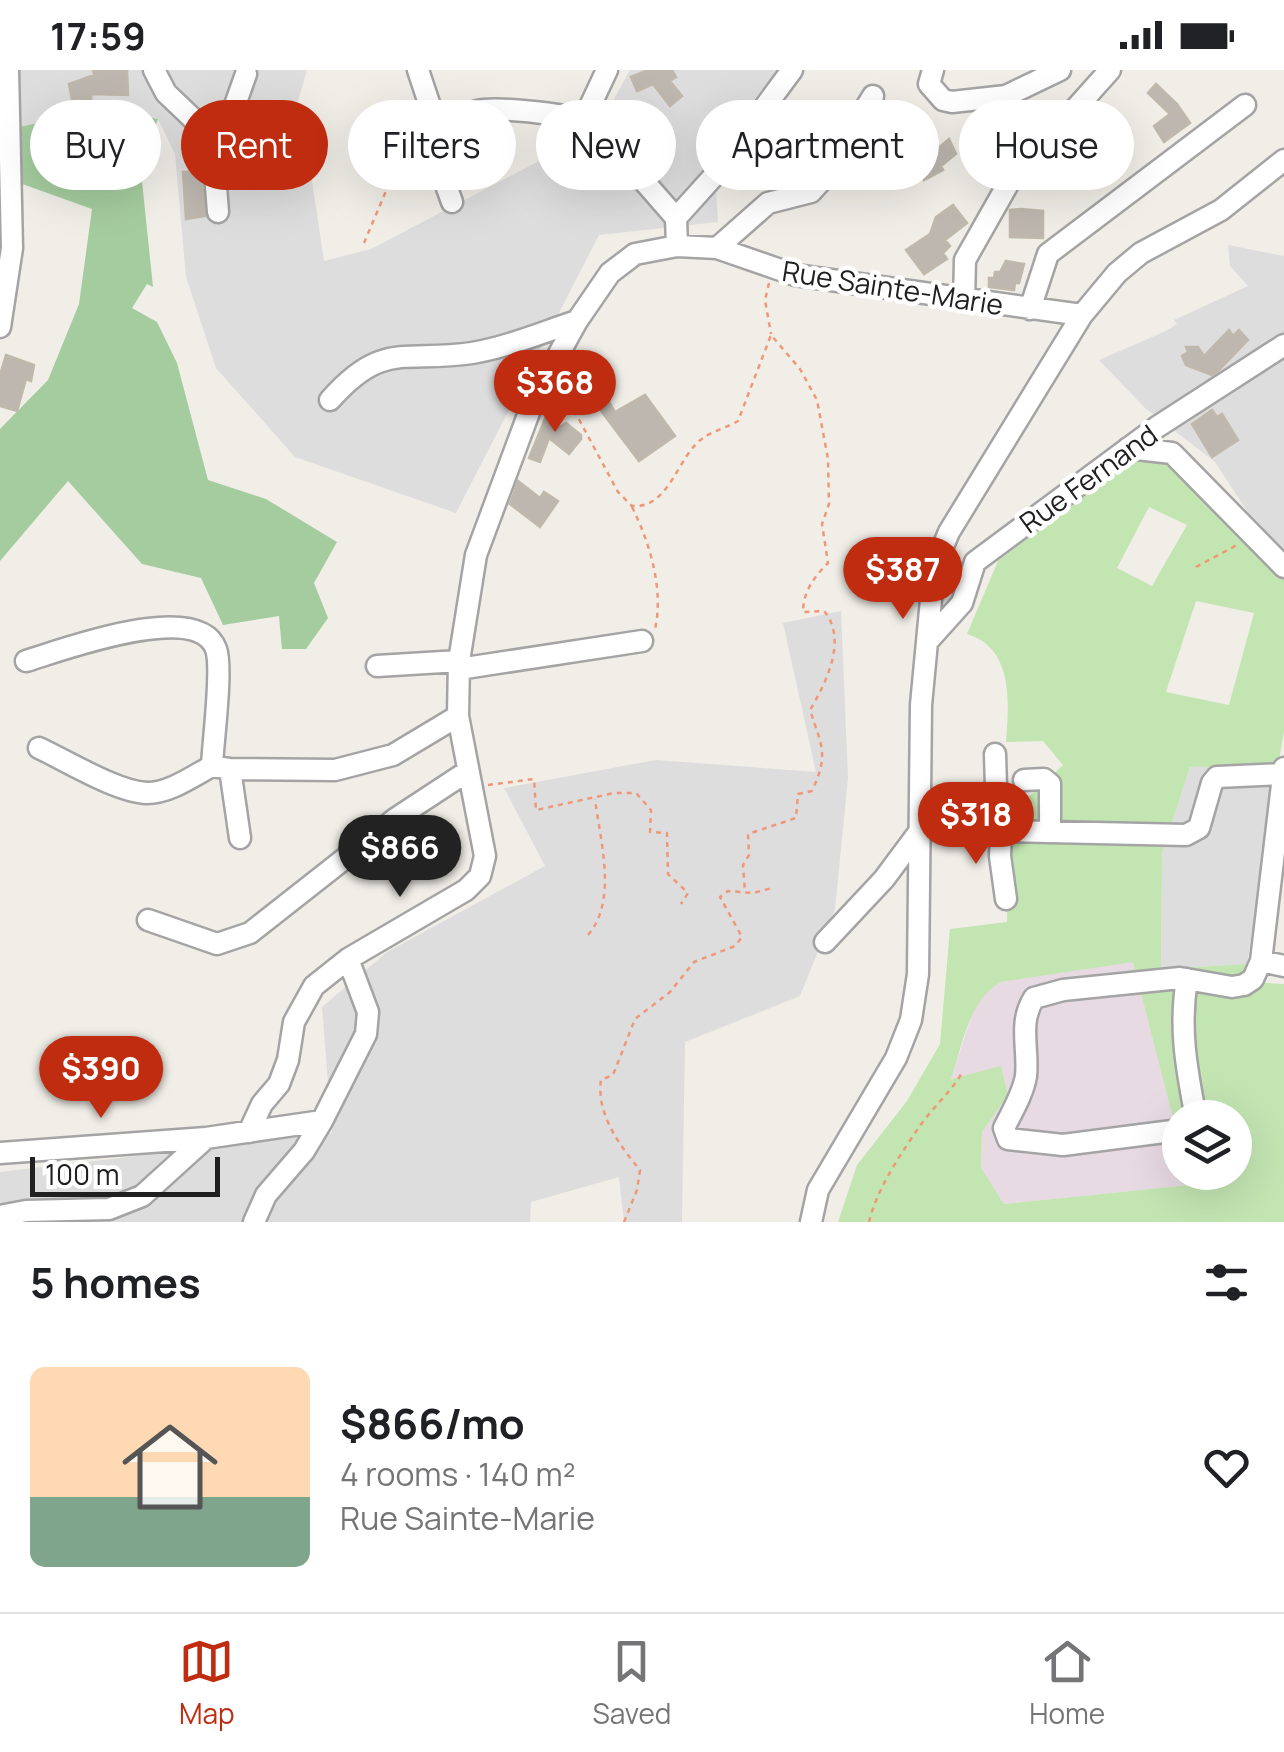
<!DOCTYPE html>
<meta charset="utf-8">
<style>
body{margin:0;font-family:Manrope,sans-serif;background:#f2f2f2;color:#202124;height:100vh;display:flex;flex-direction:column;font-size:38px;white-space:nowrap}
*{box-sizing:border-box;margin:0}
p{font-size:32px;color:#757577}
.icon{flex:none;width:55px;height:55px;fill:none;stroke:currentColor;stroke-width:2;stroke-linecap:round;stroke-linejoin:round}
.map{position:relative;height:1152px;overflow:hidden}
.side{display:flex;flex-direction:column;background:#fff;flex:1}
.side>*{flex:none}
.hud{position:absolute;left:30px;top:30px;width:1225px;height:90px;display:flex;gap:20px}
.controls{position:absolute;left:1162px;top:1030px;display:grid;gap:20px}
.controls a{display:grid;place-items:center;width:90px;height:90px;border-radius:50%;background:#fff;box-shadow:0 10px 40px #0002;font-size:50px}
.scale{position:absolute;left:30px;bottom:25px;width:190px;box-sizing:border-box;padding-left:10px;border:5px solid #202020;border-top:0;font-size:28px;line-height:35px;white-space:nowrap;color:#202020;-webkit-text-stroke:8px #fff;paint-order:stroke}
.price{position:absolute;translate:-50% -85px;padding:0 22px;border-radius:35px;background:#c02c10;color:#fff;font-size:32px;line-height:65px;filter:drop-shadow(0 2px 5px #0008)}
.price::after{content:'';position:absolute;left:50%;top:60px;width:30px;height:22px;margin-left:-15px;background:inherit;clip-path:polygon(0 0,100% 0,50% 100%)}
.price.current{background:#222;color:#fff}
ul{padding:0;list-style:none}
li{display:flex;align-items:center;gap:30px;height:250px;padding:0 30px}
li span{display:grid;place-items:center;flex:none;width:280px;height:200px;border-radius:15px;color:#555}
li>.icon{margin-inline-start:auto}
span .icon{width:120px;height:120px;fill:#fffc;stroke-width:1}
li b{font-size:42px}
h2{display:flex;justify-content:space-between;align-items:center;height:120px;padding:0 30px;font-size:42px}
.pill{padding:0 35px;border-radius:45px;background:#fff;box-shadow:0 10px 40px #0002;font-size:35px;line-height:90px}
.pill.current{background:#c02c10;color:#fff}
.status{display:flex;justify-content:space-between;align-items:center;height:70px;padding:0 50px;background:#fff;direction:ltr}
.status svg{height:28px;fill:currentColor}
.dock{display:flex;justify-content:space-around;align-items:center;height:140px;border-top:2px solid #e0e0e0;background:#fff;font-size:28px;color:#757577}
.dock a{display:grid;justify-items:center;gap:5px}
.dock .current{color:#c02c10}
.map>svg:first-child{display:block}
.residential{fill:#dedddd}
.industrial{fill:#e8dae3}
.grass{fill:#c3e5b2;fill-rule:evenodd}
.forest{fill:#a5cc9f}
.building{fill:#bdb7b0;stroke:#c0b8ab;stroke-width:2.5}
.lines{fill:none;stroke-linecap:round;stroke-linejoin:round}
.minor-casing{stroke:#a4a4a4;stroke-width:25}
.path{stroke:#ef9879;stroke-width:2.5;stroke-dasharray:5 5;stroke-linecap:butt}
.minor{stroke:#fff;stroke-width:20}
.labels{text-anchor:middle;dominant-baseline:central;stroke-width:9;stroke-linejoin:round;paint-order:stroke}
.street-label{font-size:28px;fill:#202020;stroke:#fff}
</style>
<div class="status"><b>17:59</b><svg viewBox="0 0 49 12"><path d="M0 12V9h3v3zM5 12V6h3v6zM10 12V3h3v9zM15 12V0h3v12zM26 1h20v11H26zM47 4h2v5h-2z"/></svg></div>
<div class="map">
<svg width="1284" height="1152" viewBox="0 0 1284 1152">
<rect width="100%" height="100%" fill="#f0eee7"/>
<path class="residential" d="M13 0H307L289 62 312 111 324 191 371 179 562 79 586 80 630 0H791L769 10 714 81 718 152 599 165 456 443 295 387 216 298 186 207 175 84 158 49 98 40 13 58Z
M1228 175 1284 186V489L1249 444 1215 392 1145 338 1099 290 1166 261 1177 254 1174 250 1248 216 1230 196Z
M841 541 848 708 835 839 800 926 685 972 682 1152H624L619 1107 531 1132 530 1152H0V1102L332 1063 322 937 387 882 545 796 504 718 656 690 816 702 783 553Z
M1278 696 1247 894 1161 899 1162 783 1190 697Z"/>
<path class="industrial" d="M1134 891 1180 1075V1102L1187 1103 1190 1115 1004 1134 981 1099 982 1062 1008 1025 1001 997 951 1009 973 941 984 922 1001 912Z"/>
<path class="grass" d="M1142 383 1176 384 1238 452 1284 510V661L1278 696 1190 697 1162 783 1161 899 1247 894 1249 912 1284 914V1152H838L857 1095 907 1031 940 974 950 859 1007 852 1009 745 1063 695 1043 671 1006 672C1009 633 1014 578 967 564L998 491ZM1149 437 1187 455 1152 516 1117 498ZM1196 531 1254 543 1229 635 1166 622ZM1133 892 1180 1075V1048H1235V1102L1187 1103 1189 1115 1004 1134 981 1098 982 1062 1008 1025 1001 996 951 1009C963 974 968 931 1001 912Z"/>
<path class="forest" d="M0 0 14 58 98 40 158 49 140 92 153 217 147 214 132 238 157 252 177 293 208 410 266 429 337 472 314 513 328 548 306 579H282L279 546 223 555 201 508 142 494 68 411 0 491V359L48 310 79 234 92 139 0 106Z"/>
<path class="building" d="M93 0H127L128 25 91 24V29L72 30 69 14 94 5Z
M648 0H672L676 7 670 11 682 26 670 36 653 14 637 21 631 7Z
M1156 14 1177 34 1190 53 1164 72 1154 56 1170 44 1148 23Z
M949 69 956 84 941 96 943 100 924 110 915 94 939 81 937 79Z
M1094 78 1107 94 1083 113 1070 97Z
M201 101 205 146 186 149 183 102Z
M953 135 967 153 945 170 950 176 943 183 947 189 924 204 906 180 930 164 936 147Z
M1021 139 1043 141V168L1010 167V140Z
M1006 191 1024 194 1019 213H1015L1014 220 989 217V208H994L995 202H1000Z
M1229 260 1233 266 1239 260 1248 270 1218 301 1212 305 1186 295 1182 286 1188 282 1186 277H1198L1204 286Z
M6 285 34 295 31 311 26 309 17 341 0 336V305Z
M600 316 615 342 645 325 675 366 639 391 602 342 591 322Z
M552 332 563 337 552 362 566 353 581 365V369L569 384 549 368 540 392 529 388Z
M1212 340 1217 347 1222 344 1238 370 1212 387 1192 354Z
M518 411 540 428 544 422 558 431 540 457 510 434Z"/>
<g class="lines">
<g class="minor-casing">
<path id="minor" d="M154 0 166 23 212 67 218 142
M418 0 439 63
M933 0 929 14 943 30 952 32 1006 26 1060 0
M584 49 607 0
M212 67 229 52 246 4
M452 132 430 70C445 58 458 46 477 41 497 36 576 45 594 54L676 148 677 176
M676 148 713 107 792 0
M717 178 768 133 811 122 820 112 873 26
M964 231 965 190 1008 114 1110 0
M1030 239 1048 184 1245 35
M0 257 12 178 8 0
M330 330C383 270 405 293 472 283 508 277 543 262 577 251
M1128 378 1172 383 1284 497
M927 572 962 533 975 492 1157 357 1284 275
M26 591C62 580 198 529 216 579 223 598 213 671 212 696L230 699
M377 596 459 591
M459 599 642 571
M39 678C67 691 117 722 147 723 170 723 193 706 212 696
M995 684 997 752 1001 761 1186 765 1199 758 1212 713 1217 707 1283 704
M1024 710 1044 709 1050 714V760
M1001 761 1000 786 1006 829
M240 768 230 699 335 700 393 685 458 646
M148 850 217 874 250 863 395 749 468 701
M825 872 884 809 919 762
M1261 891 1284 896
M1187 909C1179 956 1186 996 1195 1043L1193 1048
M1180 1060 1063 1075 1008 1069 1004 1058C1012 1042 1023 1024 1026 1006 1029 979 1018 953 1034 928L1063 920 1180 908 1232 917 1244 915 1253 909 1261 891 1284 698
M249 1062 262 1034 279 1014 288 990 294 952 314 916 348 889 466 820 480 806 485 786 458 646 459 591 476 485 534 329 577 251 610 203 635 184 677 176 717 178 795 205 1082 245
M0 1083 206 1068
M0 1146 26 1141 109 1139 142 1126 206 1068 322 1051
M254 1152 266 1125 304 1081 322 1051 366 964 368 942 348 889
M811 1152 818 1120 896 988 911 950 918 904 921 635 934 498 949 462 1082 245 1117 203 1141 183 1221 140 1284 90"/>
</g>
<path class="path" d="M364 173 386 121 418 82
M769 213 765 230 771 264
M560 314 618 422 632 436C670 439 677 386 703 368 711 362 728 357 738 351L771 265 800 299 817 330 828 389 829 434 822 454 828 493C814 507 803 522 803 542L824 541C848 569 826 613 810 640 822 677 829 684 812 721L798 724 796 748 748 764 749 785 743 795 745 823
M632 437C650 473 664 520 655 559
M1196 497 1237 475
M488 715 534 709 536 740 614 723H636L651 740 650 762 667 763 668 804 688 823 681 834
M588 865C618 830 600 771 595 729
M624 1152 637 1120 640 1100C619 1075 596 1043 601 1010L613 1005 635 949 670 922 694 892 735 876 742 867 720 827 728 821 753 823 772 818
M869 1152C877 1118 902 1082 922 1053 936 1034 949 1024 962 1003"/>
<use href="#minor" class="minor"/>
</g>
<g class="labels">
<g class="street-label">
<text transform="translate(893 217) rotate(9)">Rue Sainte-Marie</text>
<text transform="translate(1088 408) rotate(-36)">Rue Fernand</text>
</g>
</g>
</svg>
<div class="controls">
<a><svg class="icon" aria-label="layers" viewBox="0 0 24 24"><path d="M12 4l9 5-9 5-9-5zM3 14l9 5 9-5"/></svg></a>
</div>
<div class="scale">100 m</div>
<b class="price" style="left:555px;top:365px">$368</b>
<b class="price" style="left:903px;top:552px">$387</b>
<b class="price" style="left:976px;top:797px">$318</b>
<b class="price current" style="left:400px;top:830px">$866</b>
<b class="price" style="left:101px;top:1051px">$390</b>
<div class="hud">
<a class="pill">Buy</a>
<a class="pill current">Rent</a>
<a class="pill">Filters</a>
<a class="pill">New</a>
<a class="pill">Apartment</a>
<a class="pill">House</a>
</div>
</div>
<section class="side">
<h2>5 homes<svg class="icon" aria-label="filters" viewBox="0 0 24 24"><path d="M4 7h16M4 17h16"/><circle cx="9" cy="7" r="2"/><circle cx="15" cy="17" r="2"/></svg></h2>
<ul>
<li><span style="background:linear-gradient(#ffd9b3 65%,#7fa58c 0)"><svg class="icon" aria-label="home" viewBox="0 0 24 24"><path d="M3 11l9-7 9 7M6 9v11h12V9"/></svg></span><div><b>$866/mo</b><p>4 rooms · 140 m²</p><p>Rue Sainte-Marie</p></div><svg class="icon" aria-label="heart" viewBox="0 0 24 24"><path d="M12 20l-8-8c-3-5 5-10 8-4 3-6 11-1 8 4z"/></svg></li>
</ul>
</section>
<nav class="dock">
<a class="current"><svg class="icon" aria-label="map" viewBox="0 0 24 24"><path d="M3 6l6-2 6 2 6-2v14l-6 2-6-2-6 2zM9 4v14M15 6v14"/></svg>Map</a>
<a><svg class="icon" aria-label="saved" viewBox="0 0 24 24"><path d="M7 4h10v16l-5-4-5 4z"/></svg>Saved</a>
<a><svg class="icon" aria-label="home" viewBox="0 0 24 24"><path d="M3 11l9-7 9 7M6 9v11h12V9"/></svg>Home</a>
</nav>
